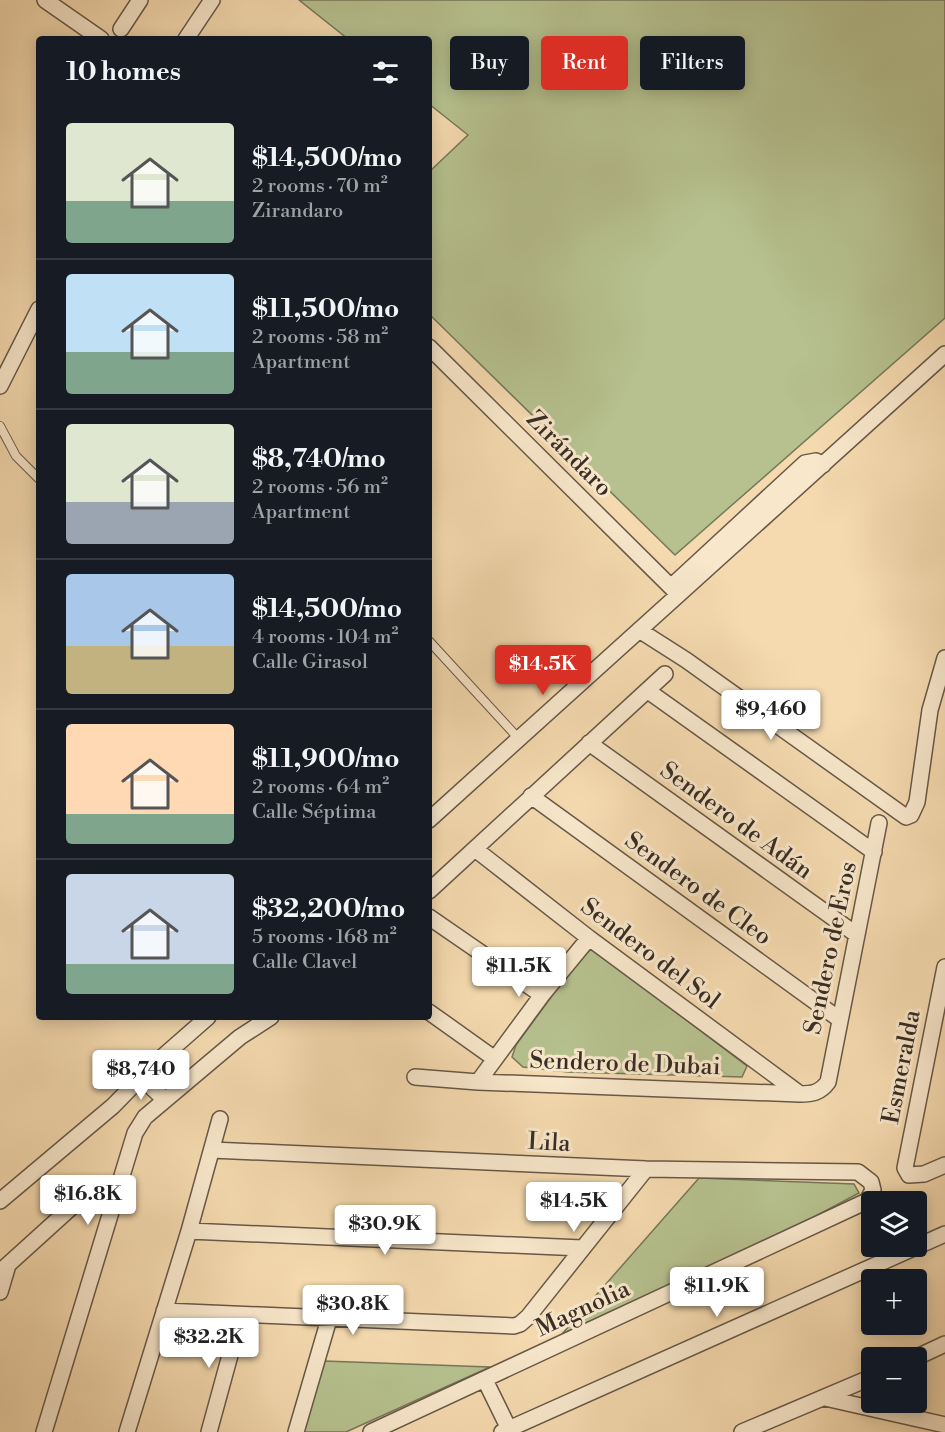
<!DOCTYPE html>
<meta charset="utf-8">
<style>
body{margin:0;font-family:"Libre Bodoni",serif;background:#242831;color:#f1f3f6;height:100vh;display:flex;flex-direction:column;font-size:22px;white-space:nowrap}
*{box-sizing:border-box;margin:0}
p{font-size:20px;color:#9ea1a6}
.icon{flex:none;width:33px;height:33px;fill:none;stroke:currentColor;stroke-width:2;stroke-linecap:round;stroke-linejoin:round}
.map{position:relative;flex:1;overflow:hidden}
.side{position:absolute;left:36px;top:36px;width:396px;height:984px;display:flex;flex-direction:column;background:#171b24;border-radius:6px;box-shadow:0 3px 15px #0003}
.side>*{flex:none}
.guide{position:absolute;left:450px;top:36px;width:405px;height:54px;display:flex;gap:12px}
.controls{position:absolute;left:861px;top:1191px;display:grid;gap:12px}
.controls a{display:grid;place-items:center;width:66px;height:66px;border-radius:6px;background:#171b24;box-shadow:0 3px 15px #0003;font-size:30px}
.price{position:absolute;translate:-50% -51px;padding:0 14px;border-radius:6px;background:#fff;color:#222;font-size:20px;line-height:39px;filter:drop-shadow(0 2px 3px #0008)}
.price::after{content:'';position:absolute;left:50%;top:36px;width:18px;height:14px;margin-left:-9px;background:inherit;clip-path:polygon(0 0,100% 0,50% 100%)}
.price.active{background:#d93025;color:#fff}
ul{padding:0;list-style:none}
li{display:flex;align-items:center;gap:18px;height:150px;padding:0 30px}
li+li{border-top:2px solid #363941}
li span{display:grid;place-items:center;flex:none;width:168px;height:120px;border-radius:6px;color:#555}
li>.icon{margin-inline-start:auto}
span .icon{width:72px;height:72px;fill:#fffc;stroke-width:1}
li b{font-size:26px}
h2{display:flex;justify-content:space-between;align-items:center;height:72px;padding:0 30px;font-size:26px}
.tag{padding:0 21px;border-radius:6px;background:#171b24;box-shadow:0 3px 15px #0003;font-size:21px;line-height:54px}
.tag.active{background:#d93025;color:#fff}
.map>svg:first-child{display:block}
.green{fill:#b6c18f;stroke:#77775a;stroke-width:1.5}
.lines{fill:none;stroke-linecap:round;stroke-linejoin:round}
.lane-casing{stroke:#675848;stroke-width:10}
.street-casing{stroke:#675848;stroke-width:18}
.lane{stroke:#f8e7cb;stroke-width:8}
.street{stroke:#f8e7cb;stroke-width:15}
.labels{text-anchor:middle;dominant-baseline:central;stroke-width:6;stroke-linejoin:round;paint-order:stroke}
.street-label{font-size:24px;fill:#382d25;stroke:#f8e7cb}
</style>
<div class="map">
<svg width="945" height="1432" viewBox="0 0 945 1432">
<rect width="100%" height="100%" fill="#f5daaf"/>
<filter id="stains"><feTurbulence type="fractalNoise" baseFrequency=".00333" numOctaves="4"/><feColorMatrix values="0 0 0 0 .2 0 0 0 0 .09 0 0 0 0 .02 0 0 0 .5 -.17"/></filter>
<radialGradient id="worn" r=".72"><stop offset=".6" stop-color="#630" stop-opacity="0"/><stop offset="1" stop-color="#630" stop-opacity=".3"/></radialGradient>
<path class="green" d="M299 0H945V318L675 555 429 314V172L468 135 429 104V39H348Z
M594 950 747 1066 742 1077 568 1072 523 1067 512 1057 516 1045 585 951Z
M699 1178 854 1184 859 1193 786 1232 562 1334Z
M324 1361 490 1367 346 1432H301Z"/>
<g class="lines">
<g class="lane-casing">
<path id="lane" d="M0 426 16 456 39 479
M429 641 519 739"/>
</g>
<g class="street-casing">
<path id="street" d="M45 0 101 39
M121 29 140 0
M186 39 212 0
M429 347 678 594
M0 386 39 309
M674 584 805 463 816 461 823 465
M639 630 686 660 906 817 911 815 917 802 930 710 945 658
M648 691 874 852
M589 743 857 935
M531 796 839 1019
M429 820 945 354
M475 849 589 938 800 1094
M429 891 665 674
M429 917 542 995
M945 967 905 1168 909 1175 924 1174 945 1165
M429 1012 495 1059
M141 1077 165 1100
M415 1077 478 1082 800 1094C812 1094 820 1093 828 1082L879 823
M478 1082 542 995 589 938
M212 1150 646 1169 858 1172 871 1182 873 1190 867 1201 371 1432
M0 1201 113 1106 151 1067 208 1017
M189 1231 582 1248
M0 1272 86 1194
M0 1292 8 1265
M164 1311 514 1326 520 1324 528 1317 646 1169
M915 1358 945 1344
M485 1380 509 1429
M825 1398 945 1425
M44 1432 135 1133 145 1117 240 1037 271 1017
M127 1432 189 1231 220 1119
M209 1432 241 1315
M296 1432 329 1319
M502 1432 945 1234
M742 1432 872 1377"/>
</g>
<use href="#lane" class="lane"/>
<use href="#street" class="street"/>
</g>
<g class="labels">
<g class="street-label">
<text transform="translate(569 454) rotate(45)">Zirándaro</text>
<text transform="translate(736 821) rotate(36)">Sendero de Adán</text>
<text transform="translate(698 889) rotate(36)">Sendero de Cleo</text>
<text transform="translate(831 948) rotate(-78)">Sendero de Eros</text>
<text transform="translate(650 954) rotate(37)">Sendero del Sol</text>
<text transform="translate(625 1064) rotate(2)">Sendero de Dubai</text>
<text transform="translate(902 1067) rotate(-79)">Esmeralda</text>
<text transform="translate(549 1143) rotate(3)">Lila</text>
<text transform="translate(583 1309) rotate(-25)">Magnolia</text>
</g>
</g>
<rect width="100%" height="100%" filter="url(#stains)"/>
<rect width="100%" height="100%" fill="url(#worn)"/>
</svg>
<div class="controls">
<a><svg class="icon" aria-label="layers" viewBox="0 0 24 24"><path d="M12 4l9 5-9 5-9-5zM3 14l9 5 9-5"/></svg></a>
<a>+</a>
<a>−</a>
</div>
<b class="price active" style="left:543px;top:696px">$14.5K</b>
<b class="price" style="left:771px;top:741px">$9,460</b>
<b class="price" style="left:519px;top:998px">$11.5K</b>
<b class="price" style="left:141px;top:1101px">$8,740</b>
<b class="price" style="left:88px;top:1226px">$16.8K</b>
<b class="price" style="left:574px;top:1233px">$14.5K</b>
<b class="price" style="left:385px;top:1256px">$30.9K</b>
<b class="price" style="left:717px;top:1318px">$11.9K</b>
<b class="price" style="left:353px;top:1336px">$30.8K</b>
<b class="price" style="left:209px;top:1369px">$32.2K</b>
<div class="guide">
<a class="tag">Buy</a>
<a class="tag active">Rent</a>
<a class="tag">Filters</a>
</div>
<section class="side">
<h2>10 homes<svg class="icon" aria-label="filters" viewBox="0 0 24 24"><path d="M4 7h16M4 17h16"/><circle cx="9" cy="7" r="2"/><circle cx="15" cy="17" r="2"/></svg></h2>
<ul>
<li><span style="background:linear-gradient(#dfe7d0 65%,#7fa58c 0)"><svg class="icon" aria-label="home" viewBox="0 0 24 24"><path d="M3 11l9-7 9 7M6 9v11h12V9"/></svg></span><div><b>$14,500/mo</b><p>2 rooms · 70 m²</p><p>Zirandaro</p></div></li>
<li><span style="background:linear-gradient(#bfe0f5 65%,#7fa58c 0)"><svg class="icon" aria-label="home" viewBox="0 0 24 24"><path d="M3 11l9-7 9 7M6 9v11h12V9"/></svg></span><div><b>$11,500/mo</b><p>2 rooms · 58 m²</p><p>Apartment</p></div></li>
<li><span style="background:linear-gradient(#dfe7d0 65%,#9aa5b1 0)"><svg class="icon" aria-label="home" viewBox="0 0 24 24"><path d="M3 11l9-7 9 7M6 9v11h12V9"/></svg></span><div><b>$8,740/mo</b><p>2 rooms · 56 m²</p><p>Apartment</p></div></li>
<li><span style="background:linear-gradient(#a9c7e8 60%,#c2b280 0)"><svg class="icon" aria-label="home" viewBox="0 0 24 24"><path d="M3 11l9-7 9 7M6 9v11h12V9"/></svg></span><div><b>$14,500/mo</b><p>4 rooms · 104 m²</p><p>Calle Girasol</p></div></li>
<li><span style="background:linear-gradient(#ffd9b3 75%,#7fa58c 0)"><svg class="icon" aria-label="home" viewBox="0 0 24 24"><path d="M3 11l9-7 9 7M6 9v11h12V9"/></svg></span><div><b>$11,900/mo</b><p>2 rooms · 64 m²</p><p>Calle Séptima</p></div></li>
<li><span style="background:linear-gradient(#c9d6e8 75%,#7fa58c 0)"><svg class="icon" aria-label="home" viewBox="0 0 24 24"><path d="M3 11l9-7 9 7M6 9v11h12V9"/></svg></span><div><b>$32,200/mo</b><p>5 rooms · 168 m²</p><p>Calle Clavel</p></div></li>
</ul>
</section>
</div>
